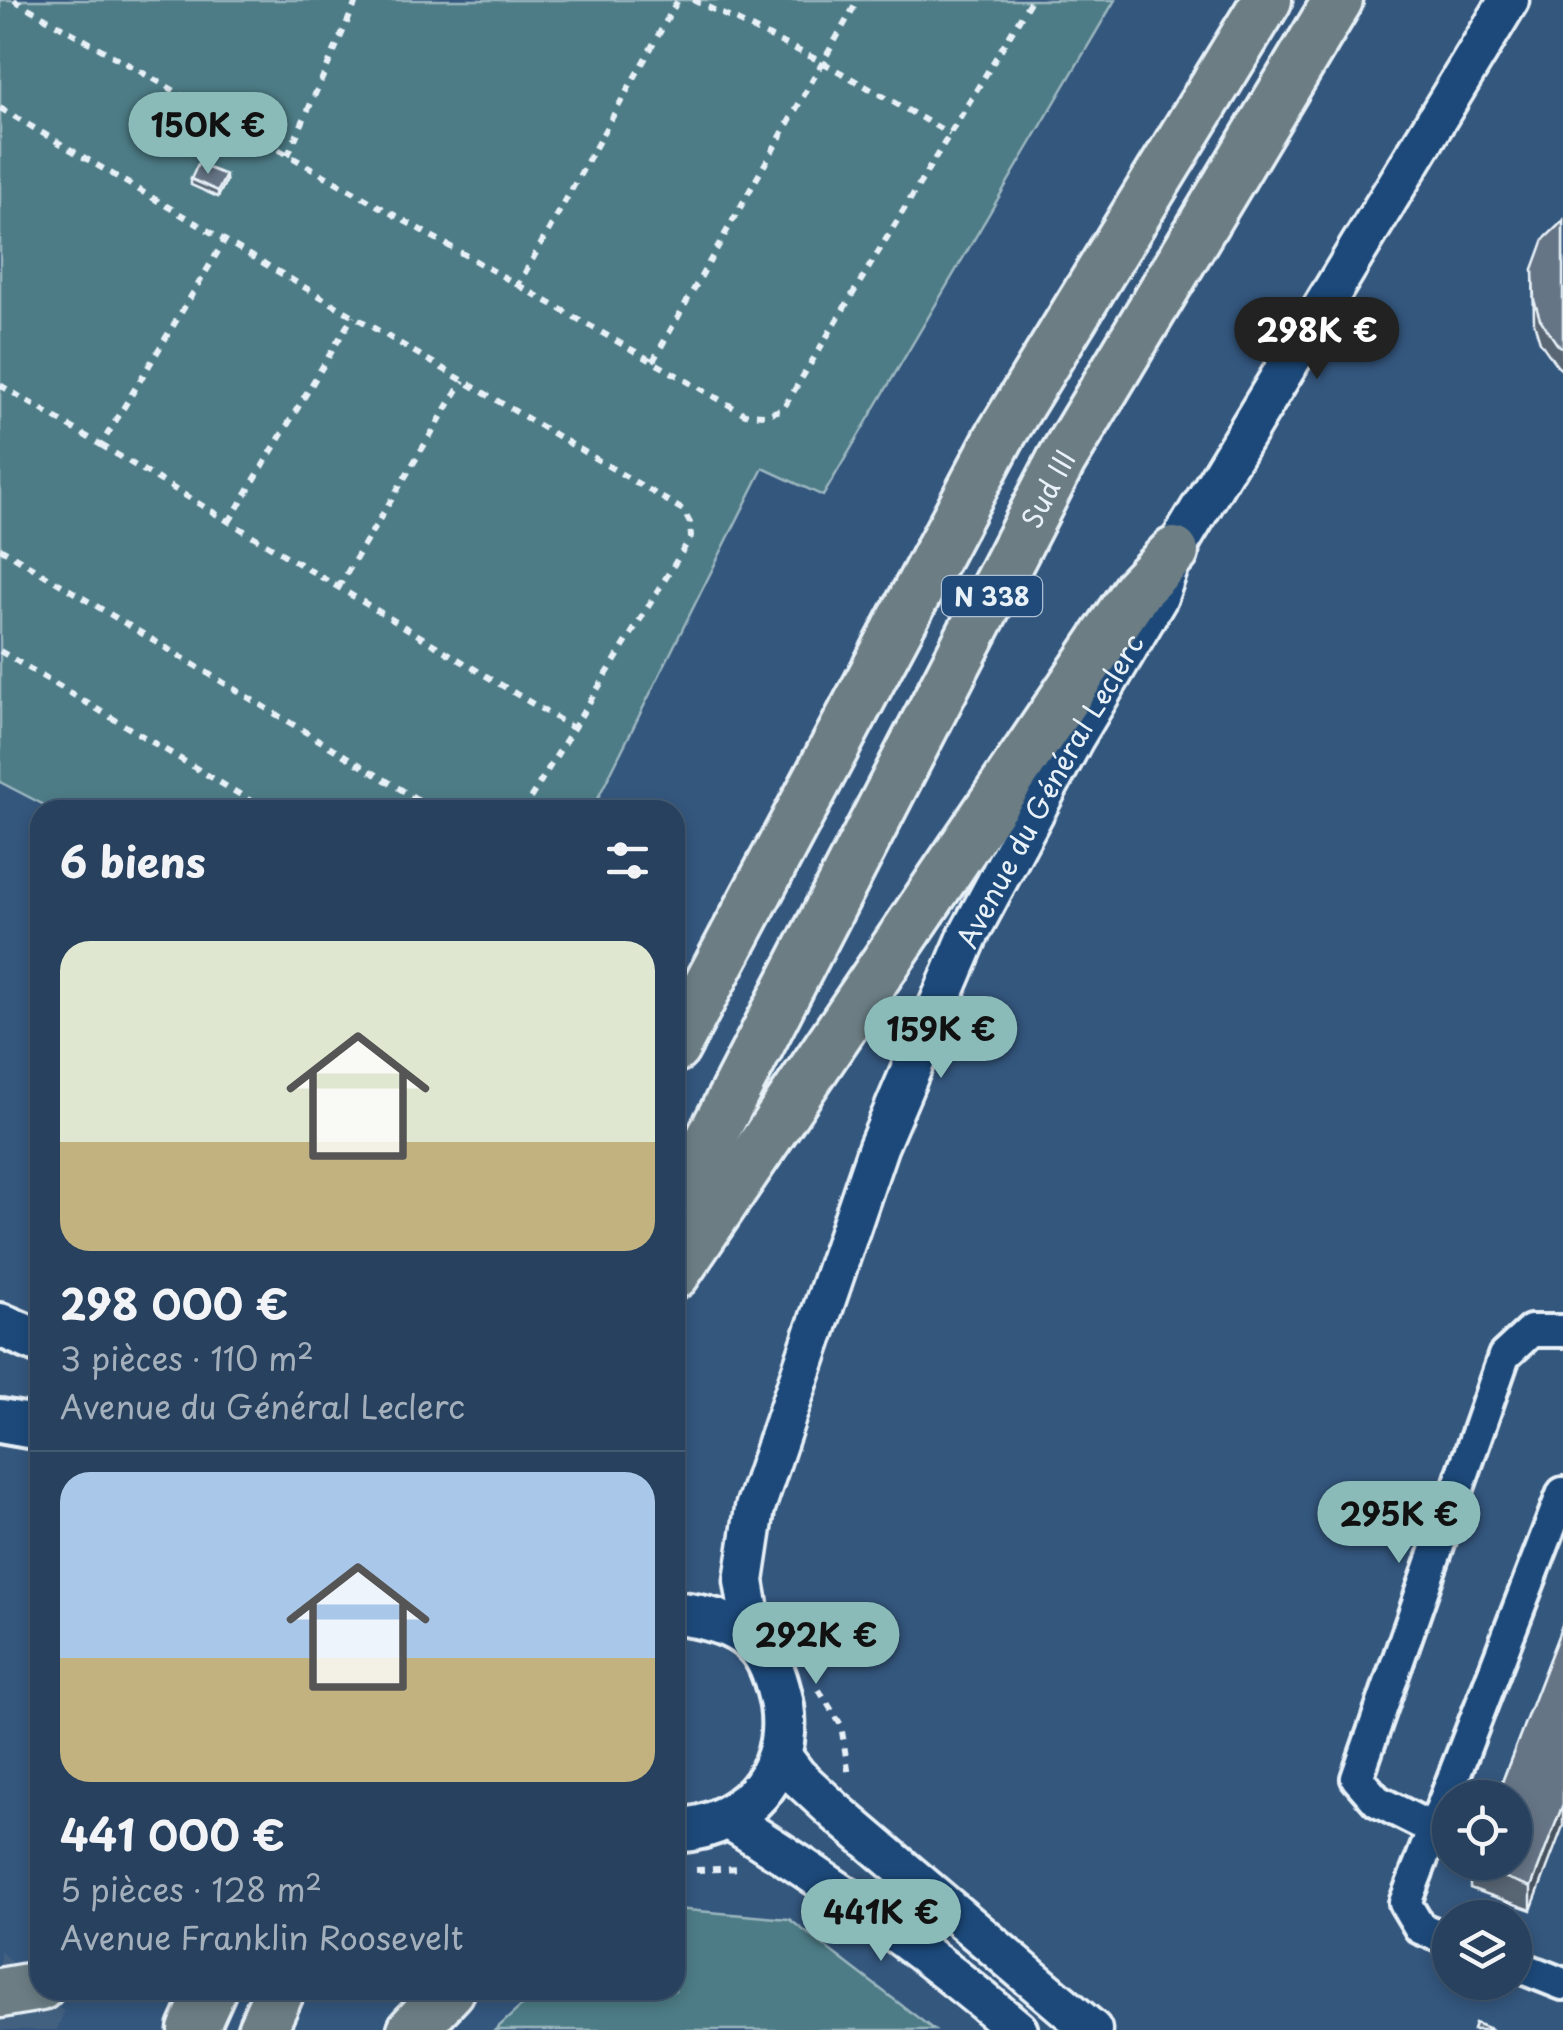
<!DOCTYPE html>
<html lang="fr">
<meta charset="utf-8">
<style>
body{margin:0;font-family:"Playpen Sans",sans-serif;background:#2f4864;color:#f1f3f6;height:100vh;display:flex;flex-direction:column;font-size:38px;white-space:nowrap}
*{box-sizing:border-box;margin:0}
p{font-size:32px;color:#a4afbc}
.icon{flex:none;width:55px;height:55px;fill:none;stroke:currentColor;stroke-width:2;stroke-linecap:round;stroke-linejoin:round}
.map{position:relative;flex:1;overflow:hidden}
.panel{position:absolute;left:30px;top:800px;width:655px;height:1200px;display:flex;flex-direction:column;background:#27415e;border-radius:30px;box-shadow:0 5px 15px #0003,0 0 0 2px #435a73}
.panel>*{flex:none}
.fabs{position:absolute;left:1432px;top:1780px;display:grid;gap:20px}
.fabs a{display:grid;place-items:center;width:100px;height:100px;border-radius:50%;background:#27415e;box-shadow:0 5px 15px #0003,0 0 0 2px #435a73;font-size:50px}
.price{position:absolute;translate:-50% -85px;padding:0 22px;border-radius:35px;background:#8bbbb9;color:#111;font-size:32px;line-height:65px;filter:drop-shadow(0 2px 5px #0008)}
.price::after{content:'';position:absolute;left:50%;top:60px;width:30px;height:22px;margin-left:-15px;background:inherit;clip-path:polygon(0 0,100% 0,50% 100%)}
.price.selected{background:#222;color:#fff}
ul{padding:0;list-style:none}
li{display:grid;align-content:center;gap:20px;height:530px;padding:0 30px}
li+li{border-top:2px solid #435a73}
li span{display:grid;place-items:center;height:310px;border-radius:30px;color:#555}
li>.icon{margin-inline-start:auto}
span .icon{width:180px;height:180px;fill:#fffc;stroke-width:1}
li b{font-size:42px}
h2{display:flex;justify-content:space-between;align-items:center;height:120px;padding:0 30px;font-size:42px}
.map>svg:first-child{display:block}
.built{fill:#436080}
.green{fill:#4e7c86;stroke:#9bb6bf;stroke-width:2.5}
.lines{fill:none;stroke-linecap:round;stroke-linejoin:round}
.minor-casing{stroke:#e8f1f8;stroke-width:38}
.tertiary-casing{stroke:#e8f1f8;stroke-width:45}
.secondary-casing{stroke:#e8f1f8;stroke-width:50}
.trunk-casing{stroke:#e8f1f8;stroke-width:55}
.path{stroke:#e8f1f8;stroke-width:6;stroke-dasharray:8 8;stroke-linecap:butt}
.minor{stroke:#1f4a7a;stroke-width:30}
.tertiary{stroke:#1f4a7a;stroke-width:38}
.secondary{stroke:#1f4a7a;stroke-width:42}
.trunk{stroke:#6c7e84;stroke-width:48}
.wall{fill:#586573;stroke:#e8f1f8;stroke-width:2.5}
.shaded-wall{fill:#47525e;stroke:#e8f1f8;stroke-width:2.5}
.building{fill:#667586;stroke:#e8f1f8;stroke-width:2.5}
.labels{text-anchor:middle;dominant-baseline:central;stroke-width:8;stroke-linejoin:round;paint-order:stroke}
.shield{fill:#1f4a7a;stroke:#acbfd2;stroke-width:2.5}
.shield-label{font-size:25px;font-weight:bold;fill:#e8f1f8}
.street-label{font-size:28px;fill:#e8f1f8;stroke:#1f4a7a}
</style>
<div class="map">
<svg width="1563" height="2030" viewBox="0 0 1563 2030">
<rect width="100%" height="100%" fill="#34577e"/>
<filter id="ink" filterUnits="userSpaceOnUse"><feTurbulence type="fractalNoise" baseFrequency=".01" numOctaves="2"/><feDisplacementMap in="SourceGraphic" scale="20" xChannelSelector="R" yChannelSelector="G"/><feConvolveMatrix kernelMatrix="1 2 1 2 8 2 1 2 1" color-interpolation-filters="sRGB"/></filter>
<g filter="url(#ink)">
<path class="built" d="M0 1951 64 2012 57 2030H0Z"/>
<path class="green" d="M0 0H1115L823 496 763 468 592 810H54L0 782Z
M675 1909 789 1919 934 2030H495L539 1990H675Z"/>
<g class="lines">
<g class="minor-casing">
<path id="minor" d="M1433 1829 1377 1801 1357 1778 1504 1356 1531 1331H1563
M1450 1940 1420 1928 1405 1903 1563 1493
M1515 1965 1563 1984"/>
</g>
<g class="tertiary-casing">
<g id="tertiary">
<path id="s1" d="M754 1641 744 1581 755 1508 878 1147 968 936 1074 738 1158 597 1174 552 1509 0"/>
<path d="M781 1755 797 1776 837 1813 1092 2030"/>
<path d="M728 1819C830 1882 927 1952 1018 2030"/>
</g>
</g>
<g class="secondary-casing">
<path id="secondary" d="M0 1325 40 1342
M0 1421 40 1428
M675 1613C702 1616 732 1622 753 1641 766 1652 774 1673 778 1688 800 1763 752 1826 675 1831"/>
</g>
<g class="trunk-casing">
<g id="trunk">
<path d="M675 1048 999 438 1267 0"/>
<path id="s2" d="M675 1208 1061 461 1338 0"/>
<path d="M675 1274 1138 589 1174 552"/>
<path d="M0 1993 40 1986"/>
<path d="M193 2030 211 1990"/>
<path d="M262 2030 280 1990"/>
<path d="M412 2030 450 1990"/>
</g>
</g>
<path class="path" d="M14 0 518 285 678 0
M693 0 822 62 950 134
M0 108 683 510 690 523 691 537 523 810
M288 155 357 0
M518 285 745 414 765 415 783 409 1031 0
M653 361 858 0
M0 385 101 445 225 240
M101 445 573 728
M229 522 353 316
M0 548 435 810
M338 588 463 381
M0 651 266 810
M819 1690 841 1725 849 1776
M696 1870 739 1868"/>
<use href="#minor" class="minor"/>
<use href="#tertiary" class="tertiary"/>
<use href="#secondary" class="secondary"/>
<use href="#trunk" class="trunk"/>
</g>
<path class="wall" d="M191 179 226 181 218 197 191 185Z
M1563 221V371L1557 366 1540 342 1534 323 1533 269Z
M1563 1623 1531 1910 1470 1888V1865Z"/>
<path class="shaded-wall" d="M226 175V181L218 197V191Z
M1563 1804V1826L1531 1910V1887Z"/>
<path class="building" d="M198 164 226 175 218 191 191 179Z
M1563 221V348L1557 344 1540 319 1534 300 1533 269 1544 239Z
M1563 1623V1804L1531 1887 1470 1865 1472 1862H1515V1798H1496Z
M1475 2023 1493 2030H1473Z"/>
</g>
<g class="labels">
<rect class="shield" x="942" y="576" width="100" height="40" rx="8"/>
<g class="shield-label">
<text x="992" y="596">N 338</text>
</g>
<g class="street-label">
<text stroke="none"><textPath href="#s2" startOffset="810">Sud III</textPath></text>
<text stroke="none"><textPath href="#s1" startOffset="912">Avenue du Général Leclerc</textPath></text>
</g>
</g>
</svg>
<div class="fabs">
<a><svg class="icon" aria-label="locate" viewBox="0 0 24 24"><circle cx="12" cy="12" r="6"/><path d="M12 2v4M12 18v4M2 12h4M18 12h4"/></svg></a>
<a><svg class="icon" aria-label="layers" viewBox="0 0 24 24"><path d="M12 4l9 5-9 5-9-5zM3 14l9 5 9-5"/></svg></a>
</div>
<b class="price" style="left:208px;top:177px">150K €</b>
<b class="price selected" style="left:1317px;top:382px">298K €</b>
<b class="price" style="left:941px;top:1081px">159K €</b>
<b class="price" style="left:1399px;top:1566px">295K €</b>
<b class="price" style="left:816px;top:1687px">292K €</b>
<b class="price" style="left:881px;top:1964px">441K €</b>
<section class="panel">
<h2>6 biens<svg class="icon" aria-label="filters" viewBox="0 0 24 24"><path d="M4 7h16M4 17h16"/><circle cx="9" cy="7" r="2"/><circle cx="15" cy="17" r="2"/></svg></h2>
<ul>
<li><span style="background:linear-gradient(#dfe7d0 65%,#c2b280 0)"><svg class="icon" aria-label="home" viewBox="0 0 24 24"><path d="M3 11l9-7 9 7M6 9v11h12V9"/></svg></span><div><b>298 000 €</b><p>3 pièces · 110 m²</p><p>Avenue du Général Leclerc</p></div></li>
<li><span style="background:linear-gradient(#a9c7e8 60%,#c2b280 0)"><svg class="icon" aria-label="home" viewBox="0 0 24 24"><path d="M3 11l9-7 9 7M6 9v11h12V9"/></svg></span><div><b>441 000 €</b><p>5 pièces · 128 m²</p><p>Avenue Franklin Roosevelt</p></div></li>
</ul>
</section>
</div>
